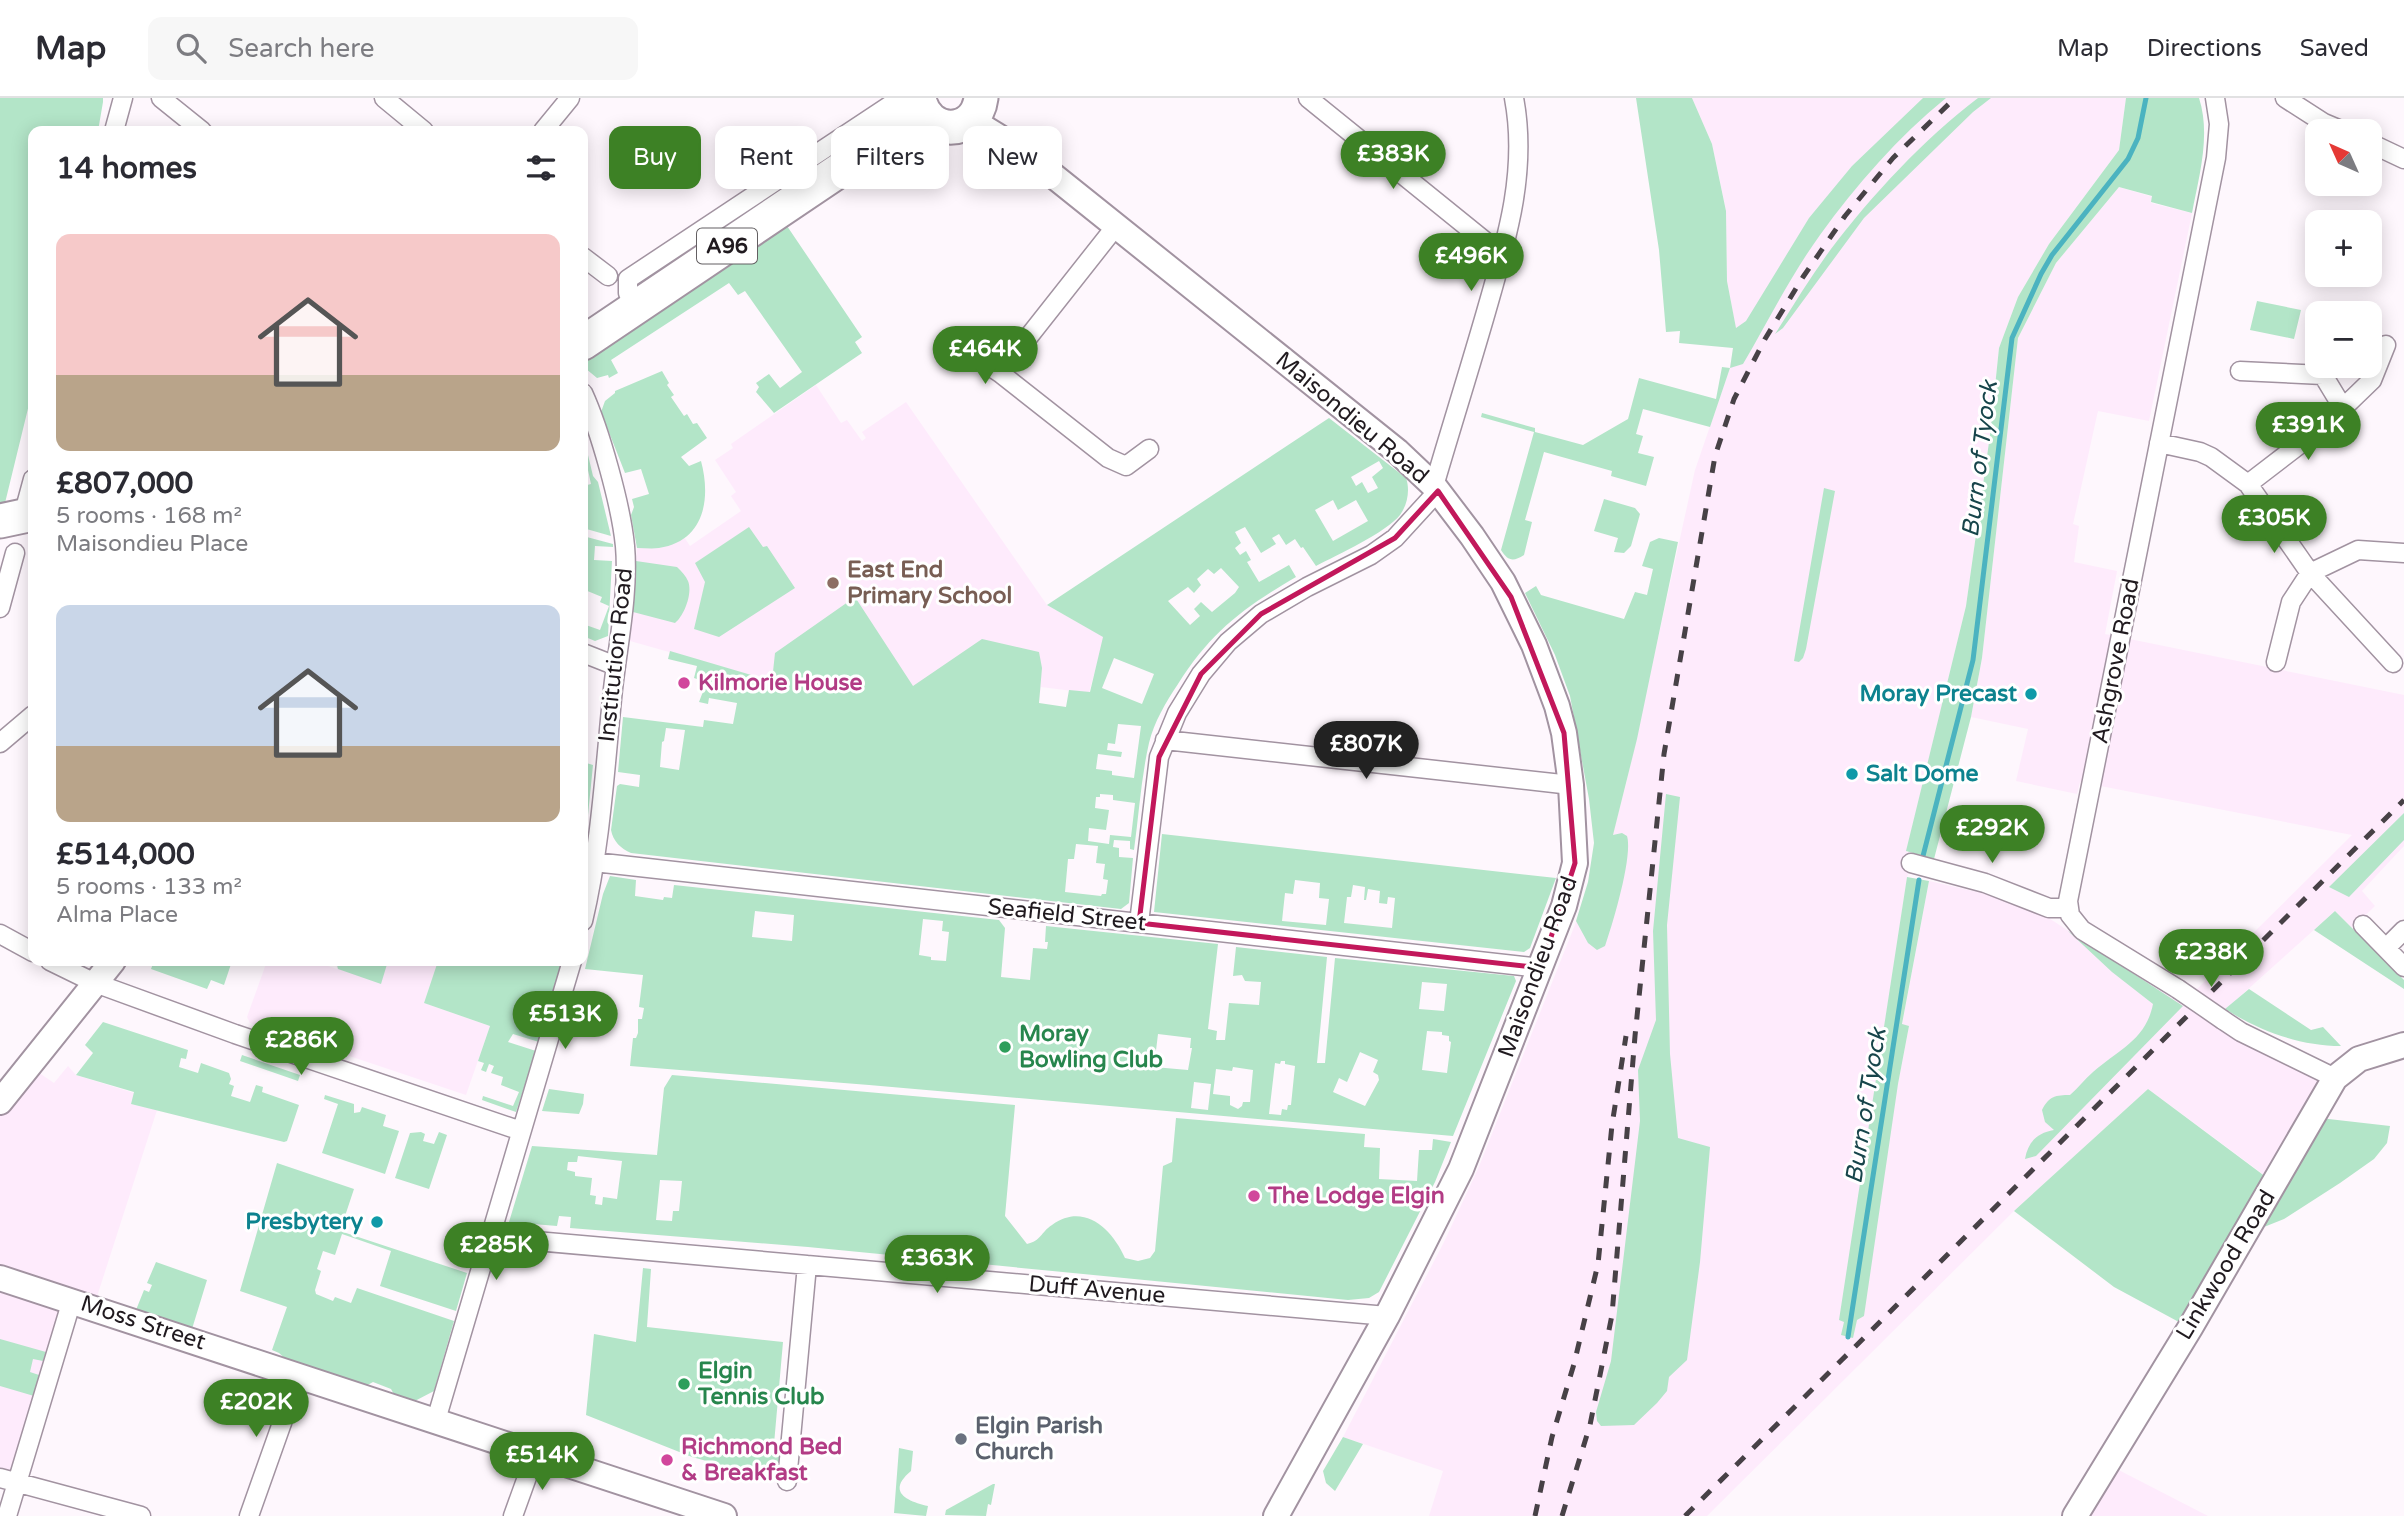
<!DOCTYPE html>
<meta charset="utf-8">
<style>
body{margin:0;font-family:"Varela Round",sans-serif;background:#f7f7f7;color:#2b2b33;height:100vh;display:flex;flex-direction:column;font-size:26px;white-space:nowrap}
*{box-sizing:border-box;margin:0}
p{font-size:23px;color:#7c7c81}
.icon{flex:none;width:38px;height:38px;fill:none;stroke:currentColor;stroke-width:2;stroke-linecap:round;stroke-linejoin:round}
.map{position:relative;flex:1;overflow:hidden}
.panel{position:absolute;left:28px;top:28px;width:560px;height:840px;display:flex;flex-direction:column;background:#fff;border-radius:14px;box-shadow:0 4px 18px #0003}
.panel>*{flex:none}
.banner{position:absolute;left:609px;top:28px;width:665px;height:63px;display:flex;gap:14px}
.needle{width:46px;rotate:315deg}
.controls{position:absolute;left:2305px;top:21px;display:grid;gap:14px}
.controls a{display:grid;place-items:center;width:77px;height:77px;border-radius:14px;background:#fff;box-shadow:0 4px 18px #0003;font-size:35px}
.price{position:absolute;translate:-50% -60px;padding:0 16px;border-radius:24px;background:#3d8125;color:#fff;font-size:23px;line-height:46px;filter:drop-shadow(0 2px 4px #0008)}
.price::after{content:'';position:absolute;left:50%;top:42px;width:21px;height:16px;margin-left:-10px;background:inherit;clip-path:polygon(0 0,100% 0,50% 100%)}
.price.selected{background:#222;color:#fff}
ul{padding:0;list-style:none}
li{display:grid;align-content:center;gap:14px;height:371px;padding:0 28px}
li span{display:grid;place-items:center;height:217px;border-radius:14px;color:#555}
li>.icon{margin-inline-start:auto}
span .icon{width:126px;height:126px;fill:#fffc;stroke-width:1}
li b{font-size:30px}
h2{display:flex;justify-content:space-between;align-items:center;height:84px;padding:0 28px;font-size:30px}
.tag{padding:0 24px;border-radius:14px;background:#fff;box-shadow:0 4px 18px #0003;font-size:24px;line-height:63px}
.tag.selected{background:#3d8125;color:#fff}
header{display:flex;align-items:center;gap:42px;box-sizing:border-box;height:98px;padding:0 35px;background:#fff;border-bottom:2px solid #e1e1e2}
header strong{font-size:33px}
nav{display:flex;gap:38px;margin-inline-start:auto;font-size:24px}
.search{width:490px;height:63px;background:#f7f7f7;display:flex;align-items:center;gap:18px;box-sizing:border-box;padding:0 24px;border-radius:14px;color:#7c7c81;font-size:26px}
.map>svg:first-child{display:block}
.built{fill:#feebfc}
.green{fill:#b3e5c8;fill-rule:evenodd}
.lines{fill:none;stroke-linecap:round;stroke-linejoin:round}
.stream{stroke:#4bb3c0;stroke-width:5}
.street-casing{stroke:#a293a1;stroke-width:21}
.secondary-casing{stroke:#a293a1;stroke-width:28}
.highway-casing{stroke:#a293a1;stroke-width:37}
.street{stroke:#fff;stroke-width:18}
.secondary{stroke:#fff;stroke-width:24}
.highway{stroke:#fff;stroke-width:33}
.rail{stroke:#474146;stroke-width:5;stroke-dasharray:12 12;stroke-linecap:butt}
.street-bridge-casing{stroke:#a293a1;stroke-width:21;stroke-linecap:butt}
.street-bridge{stroke:#fff;stroke-width:18}
.marked{fill:none;stroke:#c2185b;stroke-width:5;stroke-linejoin:round}
.education-dot{fill:#8d6e63;stroke:#fff;stroke-width:2.5}
.hotel-dot{fill:#d1479c;stroke:#fff;stroke-width:2.5}
.culture-dot{fill:#0f9aa8;stroke:#fff;stroke-width:2.5}
.leisure-dot{fill:#2e9e5b;stroke:#fff;stroke-width:2.5}
.worship-dot{fill:#6b7280;stroke:#fff;stroke-width:2.5}
.labels{text-anchor:middle;dominant-baseline:central;stroke-width:6;stroke-linejoin:round;paint-order:stroke}
.shield{fill:#fff;stroke:#635f62;stroke-width:2}
.shield-label{font-size:21px;font-weight:bold;fill:#201a1f}
.street-label{font-size:23px;fill:#201a1f;stroke:#fff}
.education-label{font-size:23px;font-weight:bold;fill:#785e54;stroke:#fff;text-anchor:start}
.hotel-label{font-size:23px;font-weight:bold;fill:#b23c85;stroke:#fff;text-anchor:start}
.culture-label{font-size:23px;font-weight:bold;fill:#0d838f;stroke:#fff;text-anchor:end}
.leisure-label{font-size:23px;font-weight:bold;fill:#27864d;stroke:#fff;text-anchor:start}
.worship-label{font-size:23px;font-weight:bold;fill:#5b616d;stroke:#fff;text-anchor:start}
.water-label{font-size:24px;font-style:italic;fill:#17454b;stroke:#fff}
</style>
<header>
<strong>Map</strong>
<div class="search"><svg class="icon" aria-label="search" viewBox="0 0 24 24"><circle cx="10" cy="10" r="6"/><path d="M15 15l6 6"/></svg>Search here</div>
<nav><a>Map</a><a>Directions</a><a>Saved</a></nav>
</header>
<div class="map">
<svg width="2404" height="1418" viewBox="0 0 2404 1418">
<rect width="100%" height="100%" fill="#fef7fd"/>
<path class="built" d="M1692 0H2126L2119 52 2049 146 2018 199 1999 250 1990 337 1966 508 1908 746 1907 754 1914 755 1907 779 1840 1222 1844 1223 1898 986 1909 928 1902 927 1929 783 2013 802 2044 817 2172 900 2184 883 2197 891 2352 737 2080 684 2077 696 2016 683 2028 631 1971 619 1982 560 2018 240 2056 165 2119 89 2153 99 2151 105 2192 115 2149 323 2098 313 2073 426 2079 428 2074 464 2117 473 2105 536 2404 597V748L2362 793 2375 808 2352 830 2335 813 2226 911 2229 914 2224 922 2335 980 2275 1085 2148 991 2014 1113 1707 1418H1429L1443 1373 1343 1339 1444 1144 1478 1071 1582 809 1593 811 1626 686 1695 372 1730 270 1736 231 1727 183 1726 112 1712 46Z
M816 287 841 325 847 322 862 343 866 340 862 334 906 304 1047 507 1104 539 1089 595 1041 589 1036 624 772 583 630 543 637 450H660L684 439 690 448 741 413 731 398 736 394 715 362 733 350 731 346Z
M267 863H313L337 871 336 863H438L424 905 490 928 466 997 250 925 247 919Z
M29 968 54 985 68 968 76 977 134 995 131 1006 157 1012 93 1211 68 1203 13 1380 0 1377V1003Z
M2107 1366 2208 1418H2075Z"/>
<path class="green" d="M0 0H103V4L98 33H33V290L5 405 0 406Z
M1636 0H1692L1712 46 1726 113 1727 183 1736 230 1746 223 1809 120 1852 68 1923 0H1946C1898 39 1856 87 1820 137 1791 177 1768 223 1743 266L1730 270 1710 329 1643 311 1636 336 1643 338 1638 355 1654 359 1646 388 1611 378 1612 373 1544 354 1525 422 1532 424 1524 457C1513 464 1508 463 1501 452L1534 334 1481 319 1482 315 1535 330V334L1583 347 1628 321 1639 280 1716 301 1722 269 1730 270 1733 250 1679 245 1680 233 1666 234 1659 152Z
M1978 0H1991L1973 14 1864 120 1783 230 1775 236C1793 208 1811 178 1831 151 1873 96 1923 42 1978 0Z
M2126 0H2199C2211 37 2199 78 2192 115L2151 104 2152 98 2119 89 2056 165 2018 240 1982 560 1971 619 1934 761 1906 753 1966 508 1990 337 1999 250 2018 199 2049 146 2119 52Z
M785 125 862 239 855 244 862 255 774 315 756 294 759 289 756 285 769 276 780 290 802 274 745 193 738 197 729 185 611 262 618 275 609 280 608 277 597 280 585 270 586 260Z
M2257 203 2301 212 2294 241 2250 232Z
M662 273 669 285 667 287 674 297 671 299 684 318 687 316 693 326 697 325 707 340 681 359 689 368 701 363C711 400 705 443 659 450 652 451 644 450 637 450L631 417 634 409 632 401 649 396 641 371 625 375 601 314 605 303 615 295V293Z
M1329 320 1406 380C1410 391 1408 406 1400 417 1387 434 1337 457 1316 468L1303 449 1301 450 1295 441 1286 447 1279 436 1272 440 1276 446 1261 455 1245 429 1235 434 1241 445 1235 450 1240 457 1246 453 1251 462 1247 464 1259 484 1289 467 1296 479C1243 510 1211 534 1178 586 1166 604 1154 624 1149 645 1141 680 1139 716 1134 752L1130 751V743L1114 742 1113 749 1119 750V759L1133 760 1129 805 1121 811 631 755C621 751 613 743 611 732L617 688 620 686 639 689 640 677 618 674 623 619 703 629 704 622 733 626 737 605 709 600 708 606 699 604 704 591 703 583 694 580 697 568 668 561 670 553 772 583 775 555 855 499 913 588 982 541 1039 554 1042 570 1039 605 1066 609 1069 592 1090 594 1103 539 1047 507ZM1379 363 1383 370 1372 379 1378 390 1368 395 1362 384 1356 388 1351 379ZM1333 402 1338 412 1356 402 1368 423 1333 443 1315 412ZM1221 470 1239 489 1235 495 1212 514 1201 504 1194 511 1200 518 1190 527 1168 503 1188 489 1194 495 1201 487 1197 481 1208 471 1214 476ZM1114 560 1154 576 1142 606 1102 590ZM1118 626 1141 628 1134 680 1112 677V673L1096 671 1098 656 1121 659 1122 654 1107 652 1108 645 1115 646ZM666 630 685 632 679 672 660 669 662 644 664 643ZM1100 696 1113 697V702L1135 705 1131 739 1110 737 1109 746 1088 743 1089 730 1106 732 1109 712 1095 710 1096 699H1100ZM1076 746 1098 748 1096 765 1105 766 1103 781 1108 782 1106 796H1102L1101 798 1065 794 1068 761H1074Z
M583 336 593 378 598 384 611 438 583 430V388L591 386 583 349Z
M1824 390 1835 393 1806 551 1803 560 1799 564 1794 563Z
M1604 401 1635 410 1640 416 1631 448 1624 455 1614 454 1618 440 1594 433Z
M749 429 763 449 767 448 795 490 719 539 694 531 705 484 695 465Z
M583 438 613 446V449L595 448 594 462 612 463 608 538 595 543 583 538V526L600 532 609 508 600 504 602 499 585 492 587 488 583 486Z
M1659 440 1678 444 1637 641 1613 737 1622 735 1627 738C1633 758 1613 825 1605 848L1597 852 1588 845 1576 823 1588 784 1594 745 1589 701 1570 598 1555 557 1525 495 1536 488 1541 497 1624 521 1635 494 1647 497 1653 471 1642 468 1650 444Z
M636 463 677 469C682 474 686 478 688 483 693 495 684 518 675 525L633 514Z
M583 664 593 667 587 727 583 726Z
M1666 696 1680 699 1667 827 1670 956 1678 1040 1710 1049 1700 1164 1687 1262 1669 1279 1667 1293 1657 1305 1634 1327 1601 1328 1597 1323 1596 1314 1611 1263 1640 1023 1638 972 1656 922 1653 833Z
M2404 715V742L2349 799 2329 789Z
M1162 736 1556 780 1530 850 1524 854 1154 814ZM1295 782 1320 785 1319 800 1329 801 1326 827 1282 823 1285 795 1293 796ZM1353 787 1365 789 1364 802H1366L1368 791 1380 793 1379 805 1387 806 1388 799 1395 800 1392 830 1344 825 1347 799H1351Z
M610 778 636 782 635 798 663 802 664 799 672 800 674 787 999 822 1005 830 1001 879 1030 882 1033 850 1047 851 1048 844H1045L1046 828 1218 846 1208 931 1217 933 1216 942H1225L1229 905 1259 907 1261 884 1245 883 1242 877 1233 878 1236 849 1327 859 1317 965H1325L1335 860 1514 878 1516 883 1453 1038 869 987 630 968 633 940H636L638 935V921H642L644 910 639 909 643 877 585 871 603 796ZM755 813 794 817 792 843 752 839ZM923 821 943 823 942 833 949 834 946 863 931 862V859L919 857ZM1422 884 1447 886 1444 913 1419 911ZM1427 933 1442 934V937L1449 938V943L1451 944 1447 975 1422 972ZM1158 936 1191 940 1190 950H1192L1188 972 1154 969ZM1360 954 1378 962 1373 974 1378 977 1379 982 1365 1008 1333 994 1339 980 1347 984ZM1281 963H1285V966L1295 968 1291 1007H1288L1287 1012 1282 1011 1281 1017 1269 1016 1275 965 1280 966ZM1233 969 1253 972 1250 1004H1243L1242 1008 1238 1011 1230 1007V998L1213 996 1216 971 1232 973ZM1194 984 1211 986 1208 1012 1191 1010Z
M1907 779 1929 783 1902 926 1909 928 1898 986 1864 1218 1857 1222 1853 1240 1841 1237 1844 1224 1839 1222Z
M2335 813 2404 882V891L2314 832Z
M2068 833 2183 908 2036 1058 2025 1061C2028 1044 2037 1035 2054 1032L2045 1024 2042 1012C2049 998 2056 997 2070 997 2078 990 2085 981 2093 974 2118 952 2146 942 2153 906L2112 874Z
M154 863H232L224 887 211 882 207 891 151 871Z
M336 863H388L381 886 338 871Z
M438 863H562L539 944 513 936 508 944 536 953 516 1014 482 1002 483 998 513 1008 519 994 501 987 503 979 491 975 494 968 489 966 486 974 481 972 484 965 478 963 490 928 424 905Z
M2249 891 2311 932 2323 929 2341 948C2301 948 2259 933 2225 911Z
M103 924 188 952 186 961 181 960 179 969 198 975 201 965 229 975 231 981 229 986 234 988 231 998 250 1004 256 987 263 989 262 994 299 1007 287 1043 284 1044 131 1006 134 994 76 977 93 955 85 947Z
M242 957 300 977 298 983 240 963Z
M672 977 1015 1007 1005 1118 1027 1146C1041 1143 1041 1134 1052 1127 1084 1104 1112 1131 1125 1160L1138 1163 1150 1160 1155 1153 1163 1068 1172 1064 1176 1020 1365 1036 1364 1049 1380 1050 1379 1081 1417 1083 1419 1052H1432L1433 1041 1451 1044 1435 1084 1379 1194 1369 1200 1348 1202 808 1149 570 1130 571 1119 559 1118 557 1128 509 1124 532 1048 657 1057 664 990ZM578 1058 622 1063 617 1101 603 1099 602 1107 595 1106 596 1098 590 1097 592 1080 575 1078V1074L567 1072 568 1064H577ZM660 1082 682 1083 679 1113H673L672 1123 656 1122Z
M549 991 584 996 583 1006 579 1016 542 1013Z
M2148 991 2274 1085 2311 1019 2390 1028 2387 1045 2374 1061 2340 1085 2284 1121 2244 1137 2190 1230 2114 1189 2014 1113Z
M325 997 354 1006V1015L360 1014 362 1009 386 1017 383 1028 399 1033 385 1076 322 1055 338 1006 324 1001Z
M421 1034 425 1036 423 1043 434 1046 439 1034 447 1037 429 1091 395 1080 410 1035Z
M277 1065 354 1091 340 1133 467 1175 456 1213 380 1188 391 1153 342 1136 335 1157 323 1153 317 1171 321 1173 315 1192 316 1196 333 1203 335 1199 351 1205 357 1190 454 1223 434 1293 411 1305 396 1300 391 1291 373 1284 364 1289 289 1264 279 1255 272 1252 287 1209 240 1193Z
M156 1164 207 1182 192 1231 136 1212 144 1192 149 1194 152 1187 147 1185Z
M643 1170 651 1171 647 1229 783 1244 774 1346 785 1348 780 1383 692 1359 586 1317 594 1236 636 1244Z
M0 1241 46 1254 43 1263 33 1261 30 1274 39 1277 34 1298 0 1288Z
M1343 1339 1363 1346 1335 1393 1326 1385 1323 1373Z
M899 1350 913 1353 911 1373C886 1394 907 1403 928 1408L926 1418 894 1415Z
M993 1386H995L991 1407 988 1406 986 1418 945 1417 946 1412Z"/>
<g class="lines">
<path class="stream" d="M1923 758 1973 562 2012 240 2041 176 2052 157 2128 61 2138 40 2146 0
M1848 1239 1919 782"/>
<g class="street-casing">
<path id="street" d="M161 0 202 33
M384 0 424 33
M1308 0 1502 157
M2285 0 2324 25 2343 33
M114 33 123 0
M543 33 570 0
M2370 45 2404 61
M1116 128 1000 275 1108 360 1126 368 1149 351
M583 159 608 178
M635 211 628 195V181L901 0
M964 251 1000 275
M2240 273 2323 277 2343 310 2372 282 2386 247
M583 295C600 332 621 407 625 448 629 494 618 546 613 591 605 668 601 747 583 823
M2159 345 2200 354 2211 359 2248 386 2310 475 2393 565
M2248 386 2321 330 2343 310
M1434 388C1451 330 1469 273 1486 214 1506 144 1528 74 1514 0
M23 418 33 381
M0 510 15 455
M583 555 616 568
M2276 564 2291 504 2310 475 2358 452 2404 455
M1165 642 1571 687
M0 645 33 617
M594 764 1541 870
M1911 765 1985 785 2049 810H2068
M1139 825 1159 659 1177 615 1201 576 1228 544 1261 516 1307 489 1371 457 1395 440 1438 393
M2363 827 2404 869
M0 836 33 854
M2386 850 2404 832
M50 863 95 885 235 936 521 1033
M2178 891 2082 832 2070 817 2068 803 2216 60 2219 26 2215 0
M2223 922 2241 934 2335 980
M490 1139 1387 1218
M436 1322 572 863
M0 1380 141 1418
M787 1383 807 1167
M7 1418 72 1202
M249 1418 299 1277
M513 1418 535 1357"/>
</g>
<g class="secondary-casing">
<path id="secondary" d="M967 25 986 31 1025 55 1397 353 1434 388 1472 438 1503 484 1534 547 1557 608 1564 635 1571 687 1575 765 1564 808 1461 1071 1387 1218 1276 1418
M0 1004 113 863
M0 1180 724 1418
M2075 1418 2190 1230 2335 980 2359 961 2404 947"/>
</g>
<g class="highway-casing">
<path id="highway" d="M919 0C926 39 976 39 981 0
M583 245 871 51 906 21 920 4
M0 423 33 416"/>
</g>
<use href="#street" class="street"/>
<use href="#secondary" class="secondary"/>
<use href="#highway" class="highway"/>
<path class="rail" d="M1535 1418 1552 1339 1574 1266 1598 1166 1612 1027 1626 938
M1562 1418 1590 1327 1612 1217 1635 938 1664 656 1715 358 1734 301 1765 241 1803 179 1845 118 1893 60 1955 0
M1685 1418 2404 702"/>
<g class="street-bridge-casing">
<path id="street-bridge" d="M2178 891 2223 922"/>
</g>
<use href="#street-bridge" class="street-bridge"/>
</g>
<path class="marked" d="M1438 393 1511 499 1564 635 1575 765 1541 870 1139 825 1159 659 1201 576 1261 516 1395 440Z"/>
<circle class="education-dot" cx="833" cy="485" r="7"/>
<g class="hotel-dot">
<circle cx="684" cy="585" r="7"/>
<circle cx="1254" cy="1098" r="7"/>
<circle cx="667" cy="1362" r="7"/>
</g>
<g class="culture-dot">
<circle cx="2031" cy="596" r="7"/>
<circle cx="1852" cy="676" r="7"/>
<circle cx="377" cy="1124" r="7"/>
</g>
<g class="leisure-dot">
<circle cx="1005" cy="949" r="7"/>
<circle cx="684" cy="1286" r="7"/>
</g>
<circle class="worship-dot" cx="961" cy="1341" r="7"/>
<g class="labels">
<rect class="shield" x="697" y="130.5" width="60" height="35" rx="5"/>
<g class="shield-label">
<text x="727" y="148">A96</text>
</g>
<g class="street-label">
<text transform="translate(1352 320) rotate(40)">Maisondieu Road</text>
<text transform="translate(616 557) rotate(-84)">Institution Road</text>
<text transform="translate(2116 563) rotate(-79)">Ashgrove Road</text>
<text transform="translate(1067 817) rotate(6)">Seafield Street</text>
<text transform="translate(1538 869) rotate(-70)">Maisondieu Road</text>
<text transform="translate(2226 1167) rotate(-59)">Linkwood Road</text>
<text transform="translate(1097 1192) rotate(5)">Duff Avenue</text>
<text transform="translate(143 1225) rotate(18)">Moss Street</text>
</g>
<g class="education-label">
<text x="847" y="472">East End<tspan x="847" dy="26">Primary School</tspan></text>
</g>
<g class="hotel-label">
<text x="698" y="585">Kilmorie House</text>
<text x="1268" y="1098">The Lodge Elgin</text>
<text x="681" y="1349">Richmond Bed<tspan x="681" dy="26">&amp; Breakfast</tspan></text>
</g>
<g class="culture-label">
<text x="2017" y="596">Moray Precast</text>
<text x="1866" y="676" text-anchor="start">Salt Dome</text>
<text x="363" y="1124">Presbytery</text>
</g>
<g class="leisure-label">
<text x="1019" y="936">Moray<tspan x="1019" dy="26">Bowling Club</tspan></text>
<text x="698" y="1273">Elgin<tspan x="698" dy="26">Tennis Club</tspan></text>
</g>
<g class="worship-label">
<text x="975" y="1328">Elgin Parish<tspan x="975" dy="26">Church</tspan></text>
</g>
<g class="water-label">
<text transform="translate(1980 361) rotate(-83)">Burn of Tyock</text>
<text transform="translate(1866 1008) rotate(-81)">Burn of Tyock</text>
</g>
</g>
</svg>
<div class="controls">
<a><svg class="needle" viewBox="-14 -14 28 28"><path d="M0-13l5 13h-10z" fill="#e53935"/><path d="M0 13l5-13h-10z" fill="#7c7c81"/></svg></a>
<a>+</a>
<a>−</a>
</div>
<b class="price" style="left:1393px;top:93px">£383K</b>
<b class="price" style="left:1471px;top:195px">£496K</b>
<b class="price" style="left:985px;top:288px">£464K</b>
<b class="price" style="left:2308px;top:364px">£391K</b>
<b class="price" style="left:2274px;top:457px">£305K</b>
<b class="price selected" style="left:1366px;top:683px">£807K</b>
<b class="price" style="left:1992px;top:767px">£292K</b>
<b class="price" style="left:2211px;top:891px">£238K</b>
<b class="price" style="left:565px;top:953px">£513K</b>
<b class="price" style="left:301px;top:979px">£286K</b>
<b class="price" style="left:496px;top:1184px">£285K</b>
<b class="price" style="left:937px;top:1197px">£363K</b>
<b class="price" style="left:256px;top:1341px">£202K</b>
<b class="price" style="left:542px;top:1394px">£514K</b>
<div class="banner">
<a class="tag selected">Buy</a>
<a class="tag">Rent</a>
<a class="tag">Filters</a>
<a class="tag">New</a>
</div>
<section class="panel">
<h2>14 homes<svg class="icon" aria-label="filters" viewBox="0 0 24 24"><path d="M4 7h16M4 17h16"/><circle cx="9" cy="7" r="2"/><circle cx="15" cy="17" r="2"/></svg></h2>
<ul>
<li><span style="background:linear-gradient(#f6c9c9 65%,#b9a48a 0)"><svg class="icon" aria-label="home" viewBox="0 0 24 24"><path d="M3 11l9-7 9 7M6 9v11h12V9"/></svg></span><div><b>£807,000</b><p>5 rooms · 168 m²</p><p>Maisondieu Place</p></div></li>
<li><span style="background:linear-gradient(#c9d6e8 65%,#b9a48a 0)"><svg class="icon" aria-label="home" viewBox="0 0 24 24"><path d="M3 11l9-7 9 7M6 9v11h12V9"/></svg></span><div><b>£514,000</b><p>5 rooms · 133 m²</p><p>Alma Place</p></div></li>
</ul>
</section>
</div>
